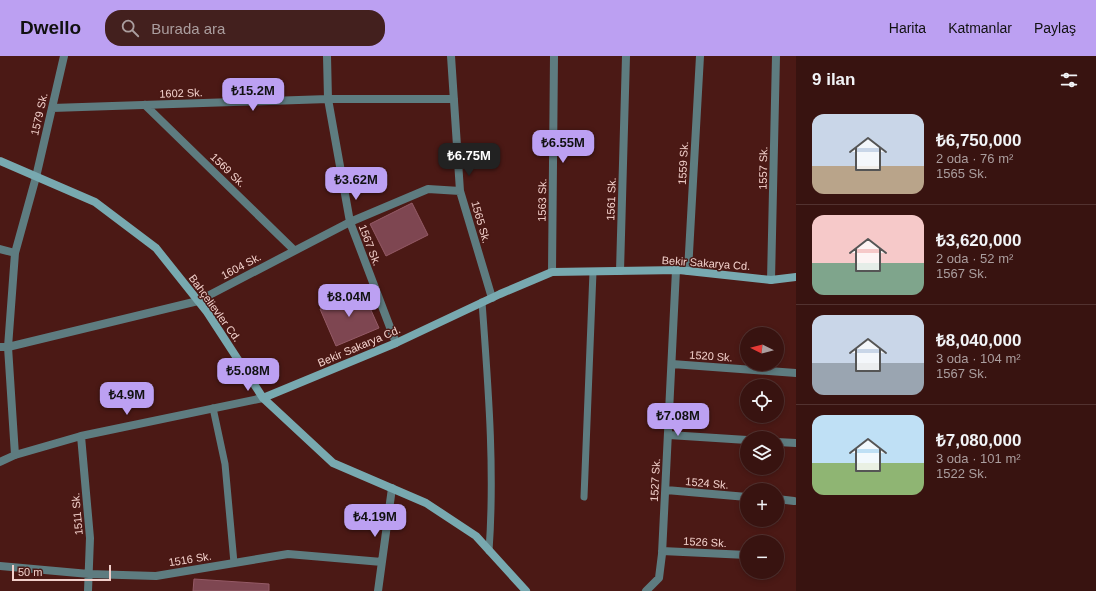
<!DOCTYPE html>
<html lang="tr">
<meta charset="utf-8">
<style>
body{margin:0;font-family:Arial,sans-serif;background:#43201e;color:#f1f3f6;height:100vh;display:flex;flex-direction:column;font-size:15px;white-space:nowrap}
*{box-sizing:border-box;margin:0}
p{font-size:13px;color:#ab9e9f}
.icon{flex:none;width:22px;height:22px;fill:none;stroke:currentColor;stroke-width:2;stroke-linecap:round;stroke-linejoin:round}
.map{position:relative;flex:1;overflow:hidden}
.side{display:flex;flex-direction:column;background:#381310;width:300px}
.side>*{flex:none}
.needle{width:26px;rotate:276deg}
.controls{position:absolute;left:740px;top:271px;display:grid;gap:8px}
.controls a{display:grid;place-items:center;width:44px;height:44px;border-radius:50%;background:#381310;box-shadow:0 2px 6px #0003,0 0 0 1px #523230;font-size:20px}
.scale{position:absolute;left:12px;bottom:10px;width:99px;box-sizing:border-box;padding-left:4px;border:2px solid #f2d0cb;border-top:0;font-size:11px;line-height:14px;white-space:nowrap;color:#f2d0cb;-webkit-text-stroke:3px #4b1915;paint-order:stroke}
.price{position:absolute;translate:-50% -34px;padding:0 9px;border-radius:8px;background:#bca0f2;color:#111;font-size:13px;line-height:26px;filter:drop-shadow(0 1px 2px #0008)}
.price::after{content:'';position:absolute;left:50%;top:24px;width:12px;height:9px;margin-left:-6px;background:inherit;clip-path:polygon(0 0,100% 0,50% 100%)}
.price.selected{background:#222;color:#fff}
ul{padding:0;list-style:none}
li{display:flex;align-items:center;gap:12px;height:100px;padding:0 16px}
li+li{border-top:1px solid #523230}
li span{display:grid;place-items:center;flex:none;width:112px;height:80px;border-radius:12px;color:#555}
li>.icon{margin-inline-start:auto}
span .icon{width:48px;height:48px;fill:#fffc;stroke-width:1}
li b{font-size:17px}
h2{display:flex;justify-content:space-between;align-items:center;height:48px;padding:0 16px;font-size:17px}
header{display:flex;align-items:center;gap:24px;box-sizing:border-box;height:56px;padding:0 20px;background:#bca0f2;color:#111}
header strong{font-size:19px}
nav{display:flex;gap:22px;margin-inline-start:auto;font-size:14px}
.search{width:280px;height:36px;background:#43201e;display:flex;align-items:center;gap:10px;box-sizing:border-box;padding:0 14px;border-radius:16px;color:#ab9e9f;font-size:15px}
main{display:flex;flex:1;min-height:0}
.map>svg:first-child{display:block}
.building{fill:#7e4651;stroke:#955b67}
.lines{fill:none;stroke-linecap:round;stroke-linejoin:round}
.lane{stroke:#5e7c80;stroke-width:7}
.street{stroke:#5e7c80;stroke-width:8}
.secondary{stroke:#78a9b0;stroke-width:8}
.labels{text-anchor:middle;dominant-baseline:central;stroke-width:3;stroke-linejoin:round;paint-order:stroke}
.street-label{font-size:11px;fill:#f2d0cb;stroke:#4b1915}
</style>
<header>
<strong>Dwello</strong>
<div class="search"><svg class="icon" aria-label="search" viewBox="0 0 24 24"><circle cx="10" cy="10" r="6"/><path d="M15 15l6 6"/></svg>Burada ara</div>
<nav><a>Harita</a><a>Katmanlar</a><a>Paylaş</a></nav>
</header>
<main>
<div class="map">
<svg width="796" height="535" viewBox="0 0 796 535">
<rect width="100%" height="100%" fill="#4b1915"/>
<path class="building" d="M412 147 428 179 386 200 370 168Z
M358 234 362 244 366 243 379 272 336 290 320 253 337 246 336 243Z
M194 523 269 528V535H193Z"/>
<g class="lines">
<path class="lane" d="M482 246C488 329 495 412 489 495
M213 352 225 408 234 507
M584 441 593 216"/>
<path class="street" d="M327 0 328 43 350 166 396 287
M451 0 460 135 492 242
M145 49 294 194
M52 52 328 43H454
M0 193 15 197
M620 215 626 0
M688 215 700 0
M552 216 554 0
M771 224 776 0
M0 291H8L198 245 350 166 428 133 460 135
M672 308 796 317
M669 379 747 384
M81 380 90 482 88 535
M777 386 796 387
M15 399 8 291 15 197 36 121 64 0
M0 406 15 399 81 380 263 342
M666 434 747 441
M777 443 794 445
M662 495 747 499
M0 510 89 518 156 520 288 498 382 506
M378 535 392 432
M646 535 659 522 662 498 676 214"/>
<path class="secondary" d="M0 105 95 146 156 192 207 256 263 342 333 407 426 447 476 480 526 535
M263 342 396 287 500 238 552 216 679 214 771 224 796 221"/>
</g>
<g class="labels">
<g class="street-label">
<text transform="translate(181 37) rotate(-2)">1602 Sk.</text>
<text transform="translate(39 58) rotate(-77)">1579 Sk.</text>
<text transform="translate(683 107) rotate(-87)">1559 Sk.</text>
<text transform="translate(763 112) rotate(-89)">1557 Sk.</text>
<text transform="translate(228 114) rotate(44)">1569 Sk.</text>
<text transform="translate(611 143) rotate(-88)">1561 Sk.</text>
<text transform="translate(542 144) rotate(-89)">1563 Sk.</text>
<text transform="translate(481 166) rotate(74)">1565 Sk.</text>
<text transform="translate(370 189) rotate(69)">1567 Sk.</text>
<text transform="translate(706 207) rotate(4)">Bekir Sakarya Cd.</text>
<text transform="translate(241 210) rotate(-28)">1604 Sk.</text>
<text transform="translate(215 252) rotate(54)">Bahçelievler Cd.</text>
<text transform="translate(359 290) rotate(-23)">Bekir Sakarya Cd.</text>
<text transform="translate(711 300) rotate(4)">1520 Sk.</text>
<text transform="translate(655 424) rotate(-87)">1527 Sk.</text>
<text transform="translate(707 427) rotate(5)">1524 Sk.</text>
<text transform="translate(77 458) rotate(-95)">1511 Sk.</text>
<text transform="translate(705 486) rotate(3)">1526 Sk.</text>
<text transform="translate(190 503) rotate(-9)">1516 Sk.</text>
</g>
</g>
</svg>
<div class="controls">
<a><svg class="needle" viewBox="-14 -14 28 28"><path d="M0-13l5 13h-10z" fill="#e53935"/><path d="M0 13l5-13h-10z" fill="#ab9e9f"/></svg></a>
<a><svg class="icon" aria-label="locate" viewBox="0 0 24 24"><circle cx="12" cy="12" r="6"/><path d="M12 2v4M12 18v4M2 12h4M18 12h4"/></svg></a>
<a><svg class="icon" aria-label="layers" viewBox="0 0 24 24"><path d="M12 4l9 5-9 5-9-5zM3 14l9 5 9-5"/></svg></a>
<a>+</a>
<a>−</a>
</div>
<div class="scale">50 m</div>
<b class="price" style="left:253px;top:56px">₺15.2M</b>
<b class="price" style="left:563px;top:108px">₺6.55M</b>
<b class="price selected" style="left:469px;top:121px">₺6.75M</b>
<b class="price" style="left:356px;top:145px">₺3.62M</b>
<b class="price" style="left:349px;top:262px">₺8.04M</b>
<b class="price" style="left:248px;top:336px">₺5.08M</b>
<b class="price" style="left:127px;top:360px">₺4.9M</b>
<b class="price" style="left:678px;top:381px">₺7.08M</b>
<b class="price" style="left:375px;top:482px">₺4.19M</b>
</div>
<section class="side">
<h2>9 ilan<svg class="icon" aria-label="filters" viewBox="0 0 24 24"><path d="M4 7h16M4 17h16"/><circle cx="9" cy="7" r="2"/><circle cx="15" cy="17" r="2"/></svg></h2>
<ul>
<li><span style="background:linear-gradient(#c9d6e8 65%,#b9a48a 0)"><svg class="icon" aria-label="home" viewBox="0 0 24 24"><path d="M3 11l9-7 9 7M6 9v11h12V9"/></svg></span><div><b>₺6,750,000</b><p>2 oda · 76 m²</p><p>1565 Sk.</p></div></li>
<li><span style="background:linear-gradient(#f6c9c9 60%,#7fa58c 0)"><svg class="icon" aria-label="home" viewBox="0 0 24 24"><path d="M3 11l9-7 9 7M6 9v11h12V9"/></svg></span><div><b>₺3,620,000</b><p>2 oda · 52 m²</p><p>1567 Sk.</p></div></li>
<li><span style="background:linear-gradient(#c9d6e8 60%,#9aa5b1 0)"><svg class="icon" aria-label="home" viewBox="0 0 24 24"><path d="M3 11l9-7 9 7M6 9v11h12V9"/></svg></span><div><b>₺8,040,000</b><p>3 oda · 104 m²</p><p>1567 Sk.</p></div></li>
<li><span style="background:linear-gradient(#bfe0f5 60%,#8fb573 0)"><svg class="icon" aria-label="home" viewBox="0 0 24 24"><path d="M3 11l9-7 9 7M6 9v11h12V9"/></svg></span><div><b>₺7,080,000</b><p>3 oda · 101 m²</p><p>1522 Sk.</p></div></li>
</ul>
</section>
</main>
